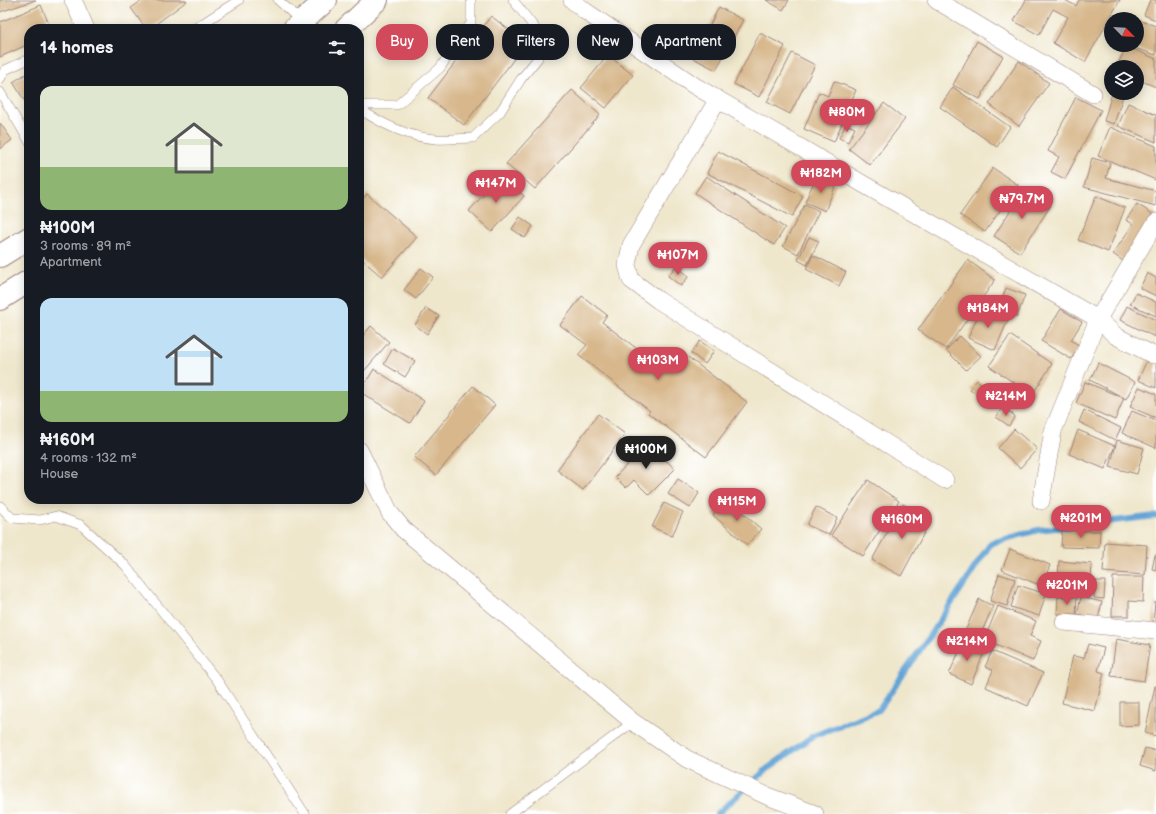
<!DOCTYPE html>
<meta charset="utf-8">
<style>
body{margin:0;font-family:"Balsamiq Sans",sans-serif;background:#242831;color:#f1f3f6;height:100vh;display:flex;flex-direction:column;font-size:15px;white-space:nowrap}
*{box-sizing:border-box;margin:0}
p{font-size:13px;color:#9ea1a6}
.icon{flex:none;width:22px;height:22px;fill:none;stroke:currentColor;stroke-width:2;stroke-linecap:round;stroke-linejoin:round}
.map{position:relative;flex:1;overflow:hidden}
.details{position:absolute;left:24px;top:24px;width:340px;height:480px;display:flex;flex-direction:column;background:#171b24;border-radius:16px;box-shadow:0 2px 10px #0003}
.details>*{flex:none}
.hud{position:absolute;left:376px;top:24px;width:380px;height:36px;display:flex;gap:8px}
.needle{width:26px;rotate:115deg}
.controls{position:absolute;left:1104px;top:12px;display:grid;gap:8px}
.controls a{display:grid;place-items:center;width:40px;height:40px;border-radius:50%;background:#171b24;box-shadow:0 2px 10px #0003;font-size:20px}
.price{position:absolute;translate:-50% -34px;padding:0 9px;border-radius:14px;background:#d1495b;color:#fff;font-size:13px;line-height:26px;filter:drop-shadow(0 1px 2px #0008)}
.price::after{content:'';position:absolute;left:50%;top:24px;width:12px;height:9px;margin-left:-6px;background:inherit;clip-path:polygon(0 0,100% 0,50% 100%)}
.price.on{background:#222;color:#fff}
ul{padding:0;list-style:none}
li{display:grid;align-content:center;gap:8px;height:212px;padding:0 16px}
li span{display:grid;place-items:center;height:124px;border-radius:12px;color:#555}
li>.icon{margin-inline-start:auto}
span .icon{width:72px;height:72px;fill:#fffc;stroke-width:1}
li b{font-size:17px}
h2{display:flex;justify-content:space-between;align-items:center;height:48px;padding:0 16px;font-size:17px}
.tag{padding:0 14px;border-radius:16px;background:#171b24;box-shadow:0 2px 10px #0003;font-size:14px;line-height:36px}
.tag.on{background:#d1495b;color:#fff}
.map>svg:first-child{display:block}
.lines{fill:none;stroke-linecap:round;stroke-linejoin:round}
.stream{stroke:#63a4d6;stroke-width:6}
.building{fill:#d7b78b}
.service-casing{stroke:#9c837c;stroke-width:10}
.minor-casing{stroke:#9c837c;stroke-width:18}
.trunk-casing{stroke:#9c837c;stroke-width:24}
.service{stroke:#fff;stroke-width:9}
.minor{stroke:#fff;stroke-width:17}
.trunk{stroke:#fff;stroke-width:22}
</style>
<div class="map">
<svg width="1156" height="814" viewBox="0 0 1156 814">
<rect width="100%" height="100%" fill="#fff"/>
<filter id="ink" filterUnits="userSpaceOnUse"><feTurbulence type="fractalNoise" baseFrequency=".025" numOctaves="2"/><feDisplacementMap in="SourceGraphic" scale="8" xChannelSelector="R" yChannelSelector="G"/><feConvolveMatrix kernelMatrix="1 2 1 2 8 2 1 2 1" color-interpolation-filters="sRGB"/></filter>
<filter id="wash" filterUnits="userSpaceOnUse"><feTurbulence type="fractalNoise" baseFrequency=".012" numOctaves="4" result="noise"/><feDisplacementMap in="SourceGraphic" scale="16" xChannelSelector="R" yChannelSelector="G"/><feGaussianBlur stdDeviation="0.9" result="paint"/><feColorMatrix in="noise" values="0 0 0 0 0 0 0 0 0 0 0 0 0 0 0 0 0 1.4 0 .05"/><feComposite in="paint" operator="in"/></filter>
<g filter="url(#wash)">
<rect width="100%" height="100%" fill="#efe7cc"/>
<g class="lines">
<path class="stream" d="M717 814 767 769 813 736 879 710 943 616 991 543 1038 530 1156 516"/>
</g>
<g id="blocks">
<path class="building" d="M0 0H36L0 12Z
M143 0H186L187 1 149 29H146L131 8Z
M766 0H789L783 10Z
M1026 0H1065L1076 6 1079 0H1120L1085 62 1053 43 1068 17 1053 9 1039 35 1014 21Z
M1150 0H1156V20L1144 15Z
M41 5 51 29H29V44L0 57V22Z
M719 7 743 20 716 70 693 58Z
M491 16 526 43 464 125 428 98Z
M1138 20 1156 26V55L1129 46V45H1137Z
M760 33 785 46 759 97 734 84Z
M977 41 1003 56 980 99 953 85Z
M1126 46 1156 59V87L1137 79V67H1117Z
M792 53 815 65 790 114 767 102Z
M608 55 633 75 606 108 581 88Z
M1019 61 1049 83 1019 126 989 104Z
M29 72V108L13 82Z
M834 81 856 90 834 142 804 129 819 92 828 96Z
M953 87 1010 127 997 147 940 107Z
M572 90 600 115 535 189 506 164Z
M1112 93H1124L1114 124 1104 121Z
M1076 97 1101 110 1065 179 1051 172 1059 157 1048 151Z
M884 103 905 119 870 165 849 149Z
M1128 103 1156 115V142L1118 126Z
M0 123 12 140 0 149Z
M846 124 855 128 848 142 839 138Z
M1110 127 1156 146V180L1098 156Z
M718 151 803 196 792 217 707 173Z
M1092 158 1110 163 1106 178 1156 191V206L1084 187Z
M993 168 1018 185 985 232 960 215Z
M501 175 524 196 492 232 469 211Z
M706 176 785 228 774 245 695 193Z
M816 177 836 185 825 211 805 202Z
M1025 188 1051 205 1020 253 994 236Z
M367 194 417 237 382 277 359 257V204Z
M1096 196 1125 208 1108 252 1078 240Z
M805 204 819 211 798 254 783 246Z
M1137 204 1156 216 1126 263 1113 254 1133 224 1126 220Z
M520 217 533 226 525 238 512 229Z
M809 237 819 241 807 265 798 260Z
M813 255 846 272 839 286 806 269Z
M968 260 995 280 946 349 918 330Z
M676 266 689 276 681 286 668 276Z
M421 268 433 277 416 299 404 290Z
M1147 273 1156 278V296L1140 288Z
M1006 288 1025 295 1017 317 998 310Z
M1136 293 1156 302V316L1130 304Z
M582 296 607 315 602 322 666 371 680 351 747 402 706 457 648 413 650 411 578 355 587 345 560 325Z
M1127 306 1156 320 1155 337 1120 320Z
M426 308 439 316 427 334 415 325Z
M981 309 1008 320 995 350 968 338Z
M1061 309 1082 322 1071 340 1080 346 1071 359 1041 341Z
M371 326 389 342 359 377V340Z
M1010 335 1052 364 1032 395 989 366Z
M960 336 981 356 966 370 946 350Z
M700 341 714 351 705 364 691 353Z
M393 348 415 361 405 377 384 364Z
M1148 358 1156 361V388L1138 380Z
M1098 363 1135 382 1126 399 1090 380Z
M374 369 424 401 410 423 360 392Z
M977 380 995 395 988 404 970 389Z
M1085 382 1124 398 1115 420 1076 403Z
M473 386 495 405 436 475 414 457Z
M1139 387 1156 394V418L1130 407Z
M1003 408 1015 416 1009 426 996 417Z
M1084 410 1121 428 1115 440 1079 422Z
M1132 411 1156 421V448L1122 433Z
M598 414 625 434 583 490 557 470Z
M1014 429 1037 449 1020 468 998 448Z
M1078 430 1115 446 1105 469 1069 454Z
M1117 440 1144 448 1137 474 1110 467Z
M648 443 675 469 649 495 634 480 626 488 615 477Z
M678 479 699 493 690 508 668 494Z
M868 480 899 501 863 556 831 535Z
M727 499 761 529 747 545 713 515Z
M664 503 683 512 672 536 652 527Z
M903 504 931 520 901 576 872 560Z
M816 507 837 518 829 535 807 525Z
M1062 531H1100L1099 548 1061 547Z
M1105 542 1147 545 1145 575 1103 572Z
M1010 549 1050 565 1042 586 1002 570Z
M1155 555H1156V570L1152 569Z
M1059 561 1092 564 1090 597 1057 595Z
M999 574 1015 579 1007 606 990 601Z
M1113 577H1144L1143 602 1129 601V616H1112Z
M1095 581H1105L1104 599 1094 598Z
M1018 585 1046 594 1039 616 1011 607Z
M1058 597H1077L1076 614H1057Z
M1081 597 1102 602 1098 619 1077 614Z
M979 599 993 606 977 643 963 636Z
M1155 602H1156V624L1153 623Z
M998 606 1036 621 1030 636 1041 641 1033 661 984 640Z
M1116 639 1150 645 1144 681 1111 676Z
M964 641 985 650 971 684 949 674Z
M1088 644 1104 648 1098 671 1104 673 1095 711 1062 703 1073 656 1084 658Z
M992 651 1043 673 1028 706 986 687 993 670 985 667Z
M1155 686H1156V736L1145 733Z
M1120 702H1139V725L1120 726Z
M1145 748 1156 751V771L1140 766Z"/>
</g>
</g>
<g filter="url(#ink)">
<use href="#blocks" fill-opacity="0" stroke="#9c837c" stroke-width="1"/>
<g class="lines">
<g class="service-casing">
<path id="service" d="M278 0 302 22
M194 29 239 0
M0 79 5 70 29 59
M0 92 29 141
M359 105H397L440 68 471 23V0
M359 109C383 124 407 137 436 139 448 140 461 138 473 138L500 112 521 79 538 58 541 36 513 0
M0 506 12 518 40 520 56 516 81 525 125 565 217 680 305 814
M510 814 633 722"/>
</g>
<g class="minor-casing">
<path id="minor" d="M73 0 86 29
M572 0 585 11 695 86 863 184 1098 319 1116 336 1153 355H1156
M936 0 1093 94
M718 99 631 245 627 265 631 280 658 300 945 480
M359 450 390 513 403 529 633 722 687 759 767 796 815 814
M1041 501 1053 431 1098 319 1156 222
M1064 622 1156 631"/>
</g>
<g class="trunk-casing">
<path id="trunk" d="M294 29 326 0
M346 29 377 0
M0 256 29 238
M0 299 29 281"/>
</g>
<use href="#service" class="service"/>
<use href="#minor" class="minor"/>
<use href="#trunk" class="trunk"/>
</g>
</g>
</svg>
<div class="controls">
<a><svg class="needle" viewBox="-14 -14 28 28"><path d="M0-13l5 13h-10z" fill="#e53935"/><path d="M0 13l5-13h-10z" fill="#9ea1a6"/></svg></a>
<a><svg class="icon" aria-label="layers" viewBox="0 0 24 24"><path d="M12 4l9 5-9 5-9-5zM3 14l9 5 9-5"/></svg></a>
</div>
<b class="price" style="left:847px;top:133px">₦80M</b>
<b class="price" style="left:821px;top:194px">₦182M</b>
<b class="price" style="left:496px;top:204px">₦147M</b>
<b class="price" style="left:1022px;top:220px">₦79.7M</b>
<b class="price" style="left:678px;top:276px">₦107M</b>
<b class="price" style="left:988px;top:329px">₦184M</b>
<b class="price" style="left:658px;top:381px">₦103M</b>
<b class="price" style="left:1006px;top:417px">₦214M</b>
<b class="price on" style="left:646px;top:470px">₦100M</b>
<b class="price" style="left:737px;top:522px">₦115M</b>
<b class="price" style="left:1081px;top:539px">₦201M</b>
<b class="price" style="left:902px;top:540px">₦160M</b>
<b class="price" style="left:1067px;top:606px">₦201M</b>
<b class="price" style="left:967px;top:662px">₦214M</b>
<div class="hud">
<a class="tag on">Buy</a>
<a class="tag">Rent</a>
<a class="tag">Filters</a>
<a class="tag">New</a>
<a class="tag">Apartment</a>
</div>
<section class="details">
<h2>14 homes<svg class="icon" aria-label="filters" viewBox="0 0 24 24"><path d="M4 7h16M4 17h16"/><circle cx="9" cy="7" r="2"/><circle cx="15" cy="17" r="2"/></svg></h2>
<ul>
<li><span style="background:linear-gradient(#dfe7d0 65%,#8fb573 0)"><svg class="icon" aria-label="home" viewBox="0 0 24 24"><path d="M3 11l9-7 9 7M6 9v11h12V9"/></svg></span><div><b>₦100M</b><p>3 rooms · 89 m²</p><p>Apartment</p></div></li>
<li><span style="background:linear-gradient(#bfe0f5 75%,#8fb573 0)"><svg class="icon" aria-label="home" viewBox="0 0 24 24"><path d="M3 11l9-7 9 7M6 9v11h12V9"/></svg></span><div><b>₦160M</b><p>4 rooms · 132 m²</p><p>House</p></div></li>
</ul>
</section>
</div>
